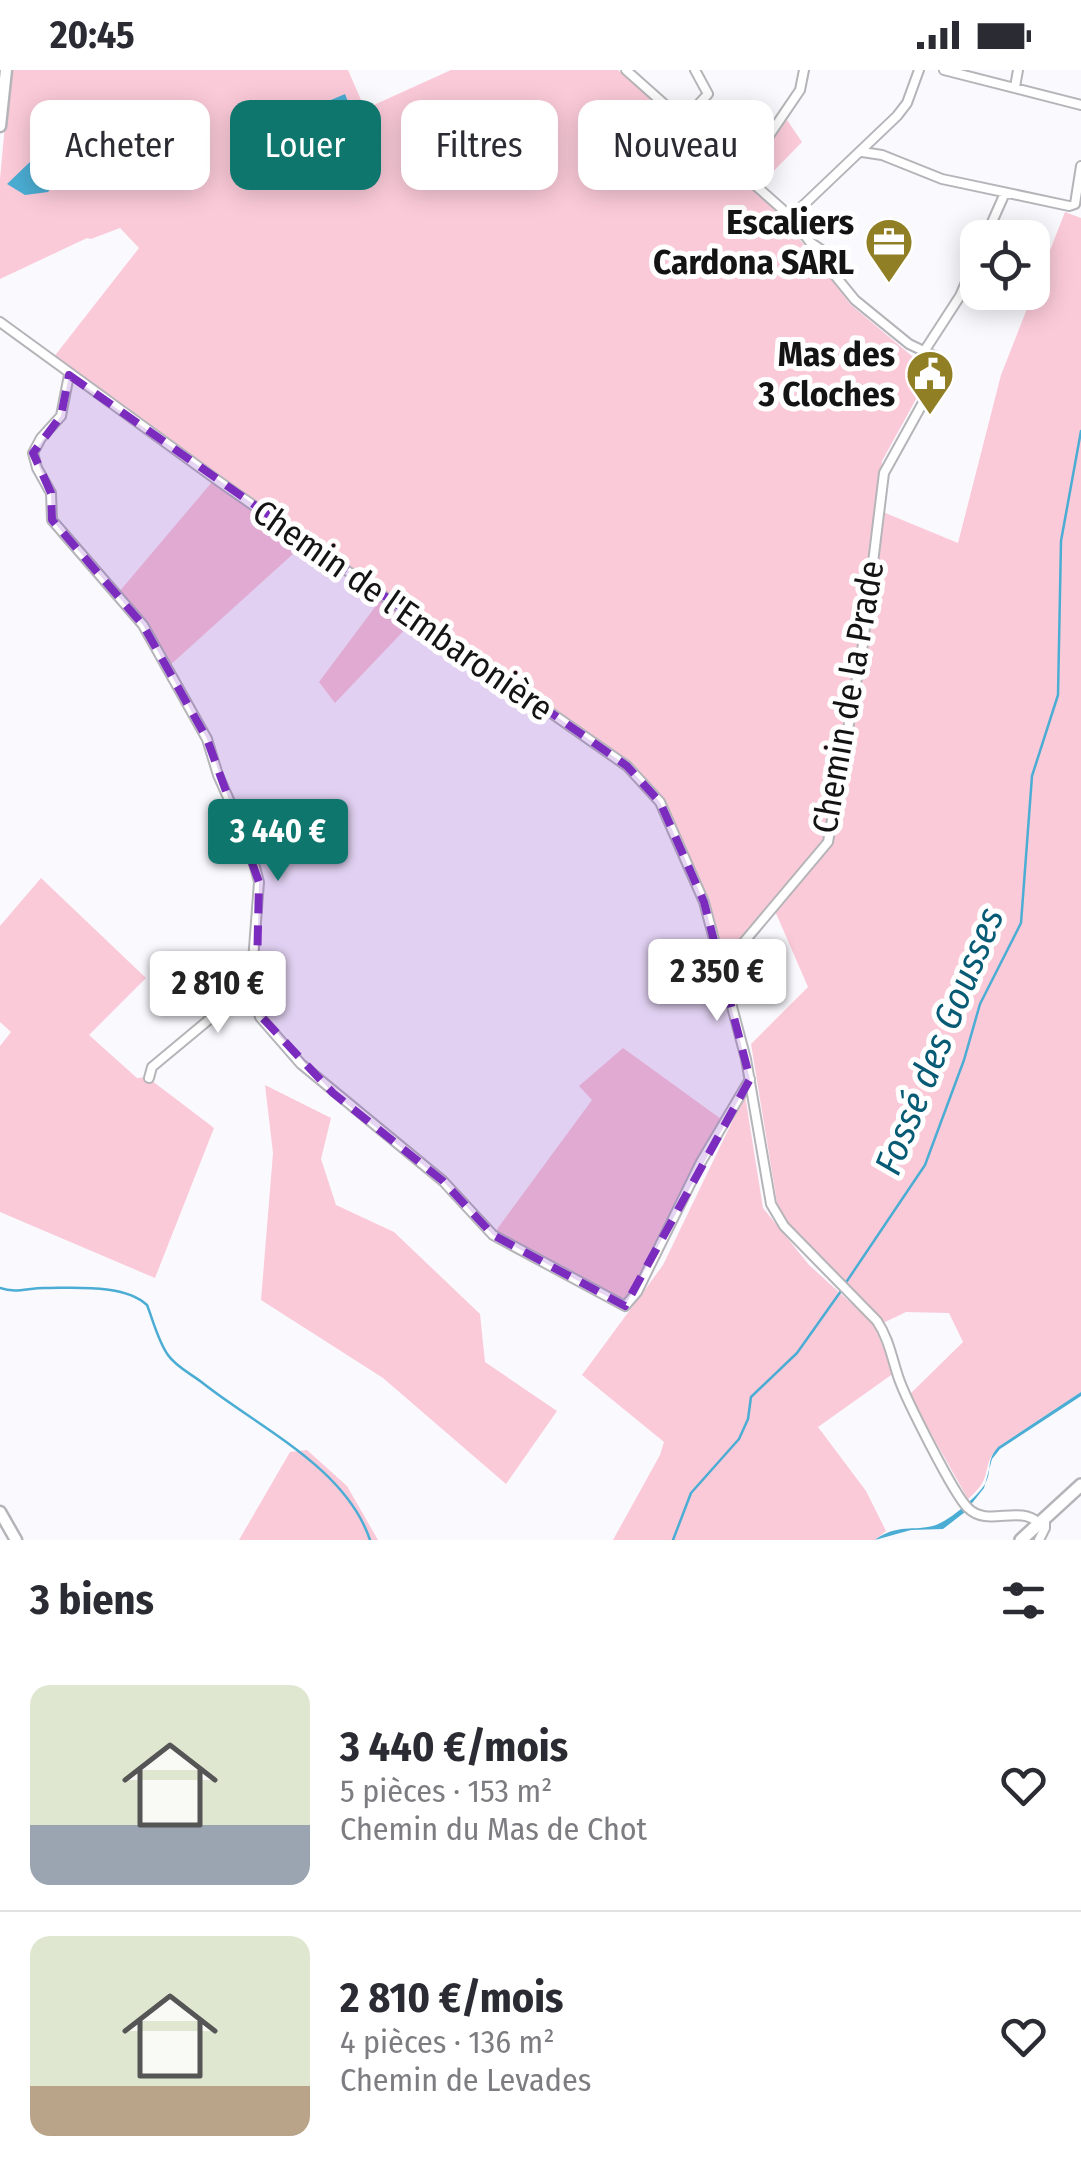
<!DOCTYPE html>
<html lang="fr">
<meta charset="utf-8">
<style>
body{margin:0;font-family:"Fira Sans Condensed",sans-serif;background:#f7f7f7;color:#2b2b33;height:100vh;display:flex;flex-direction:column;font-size:38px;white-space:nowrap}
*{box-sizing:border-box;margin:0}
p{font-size:32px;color:#7c7c81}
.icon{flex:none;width:55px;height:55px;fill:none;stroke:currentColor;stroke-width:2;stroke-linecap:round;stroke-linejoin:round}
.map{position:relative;height:1470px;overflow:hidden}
.drawer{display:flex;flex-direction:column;background:#fff;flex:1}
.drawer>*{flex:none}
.banner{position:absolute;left:30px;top:30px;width:1022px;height:90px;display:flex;gap:20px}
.buttons{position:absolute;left:960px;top:150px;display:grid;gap:20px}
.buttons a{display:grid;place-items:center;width:90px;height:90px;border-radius:20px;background:#fff;box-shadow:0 5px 25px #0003;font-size:50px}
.price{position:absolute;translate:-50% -85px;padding:0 22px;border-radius:10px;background:#fff;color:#222;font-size:32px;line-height:65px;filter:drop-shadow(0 2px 5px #0008)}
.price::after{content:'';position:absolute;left:50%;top:60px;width:30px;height:22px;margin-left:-15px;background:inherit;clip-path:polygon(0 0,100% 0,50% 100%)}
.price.selected{background:#0f766e;color:#fff}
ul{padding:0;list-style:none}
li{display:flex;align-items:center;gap:30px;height:250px;padding:0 30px}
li+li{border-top:2px solid #e1e1e2}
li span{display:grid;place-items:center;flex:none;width:280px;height:200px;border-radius:20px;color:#555}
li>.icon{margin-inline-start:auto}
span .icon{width:120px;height:120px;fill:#fffc;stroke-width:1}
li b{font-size:42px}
h2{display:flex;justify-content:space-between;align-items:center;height:120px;padding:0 30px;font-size:42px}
.tag{padding:0 35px;border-radius:20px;background:#fff;box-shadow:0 5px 25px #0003;font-size:35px;line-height:90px}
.tag.selected{background:#0f766e;color:#fff}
.status{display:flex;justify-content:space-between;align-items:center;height:70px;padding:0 50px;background:#fff;direction:ltr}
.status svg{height:28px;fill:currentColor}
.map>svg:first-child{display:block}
.green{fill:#fbcad9}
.water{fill:#4badd3}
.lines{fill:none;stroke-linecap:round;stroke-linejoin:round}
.stream{stroke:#4badd3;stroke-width:2.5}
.street-casing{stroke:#b5b5b9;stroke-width:12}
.secondary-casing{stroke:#b5b5b9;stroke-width:15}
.primary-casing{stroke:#b5b5b9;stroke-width:16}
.street{stroke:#fff;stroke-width:8}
.secondary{stroke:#fff;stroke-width:10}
.primary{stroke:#fff;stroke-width:11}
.marked{fill:#7b2cbf;fill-opacity:0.2;stroke:#7b2cbf;stroke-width:8;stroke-dasharray:20 12;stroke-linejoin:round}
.labels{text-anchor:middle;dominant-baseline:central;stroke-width:10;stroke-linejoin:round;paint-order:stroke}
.poi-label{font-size:35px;font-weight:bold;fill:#141415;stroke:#fff;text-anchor:end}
.street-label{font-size:35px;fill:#141415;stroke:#fff}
.water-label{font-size:38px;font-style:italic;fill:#085b75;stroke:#fff}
</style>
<div class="status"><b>20:45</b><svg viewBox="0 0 49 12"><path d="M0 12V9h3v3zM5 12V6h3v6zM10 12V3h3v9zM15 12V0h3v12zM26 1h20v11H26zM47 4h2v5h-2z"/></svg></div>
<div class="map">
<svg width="1081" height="1470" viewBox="0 0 1081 1470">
<rect width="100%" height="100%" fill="#faf9fe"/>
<path class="green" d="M10 0H348L365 39 451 0H618L782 147 851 235 931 302 882 391 859 589 827 770 730 896 663 730 629 694 53 288 139 178 120 158 91 169 87 168 0 209V109Z
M787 50 802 72 761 114 748 103Z
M1065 142 1081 148V1322L998 1377C979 1400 995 1406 968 1429L909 1325 963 1272 949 1243 906 1242 883 1253 789 1156 777 1133 751 974 808 917 775 841 831 773 883 442 958 473 1001 305Z
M212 412 304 474 168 597 119 522Z
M381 529 413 551 335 633 319 612Z
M41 808 146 908 89 965 137 1008 147 1007 214 1058 155 1208 0 1142V976L11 962 0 952V856Z
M623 978 721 1049 630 1226 617 1230 495 1162 592 1030 579 1016Z
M265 1015 331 1048 321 1089 336 1135 394 1162 480 1244 485 1292 557 1341 506 1414 383 1308 261 1230 273 1083Z
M745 1025 763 1138 809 1195 873 1253 894 1303 818 1357 866 1421 886 1461 875 1470H613L660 1385 664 1372 582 1305 663 1195Z
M307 1380 347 1416 378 1470H239L290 1382Z"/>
<path class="water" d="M345 24 353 44 266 81 258 61Z
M133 57a13 13 0 1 1 26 0a13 13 0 1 1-26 0Z
M32 90 49 99 58 108 48 122 25 125 7 114Z
M1081 1322V1326L1000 1379 992 1389 984 1418 965 1442 943 1459 911 1460 875 1470C897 1453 913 1462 936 1455 950 1450 977 1427 985 1414 993 1400 985 1392 998 1377Z"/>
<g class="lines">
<path class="stream" d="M845 1214 925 1095 964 990 980 934 1021 853 1032 706 1058 625 1061 471 1081 361
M0 1218C17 1224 30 1217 47 1218 76 1218 125 1214 147 1235 153 1250 158 1271 168 1285 176 1297 193 1305 204 1314 260 1358 346 1398 370 1470
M673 1470 691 1423 739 1369 748 1349 751 1327 797 1283 841 1221"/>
<g class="street-casing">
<path id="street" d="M626 0 791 147 810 172 826 183 833 203 855 230 909 274 936 287 940 302 884 403 863 574 828 772 733 885 720 894
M944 0 1081 35
M1015 17 1018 0
M683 51 708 24 695 0
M862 82 882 85 942 109 1069 136 1075 134 1081 96
M743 104 800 20 804 0
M791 147 897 46 907 33 919 0
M985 168 1005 123
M0 252 217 410 627 696 660 732 704 832 746 989 771 1134 784 1156 877 1251C889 1269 892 1289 899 1309 906 1329 954 1425 968 1438 988 1458 1018 1434 1039 1453
M925 280 960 226 978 184
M69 305 61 346 41 368 33 383 37 398 51 423 52 450 143 555 207 669 218 705 249 775 259 812 251 918 260 947 301 994 443 1111 493 1165 625 1236 637 1222 701 1092 750 1009
M149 1008 152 997 223 938 251 908
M1039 1470 1045 1458V1449"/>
</g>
<g class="secondary-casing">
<path id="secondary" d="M0 56 6 0
M0 1442 16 1470"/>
</g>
<g class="primary-casing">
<path id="primary" d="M1021 1470 1081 1415"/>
</g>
<use href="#street" class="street"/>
<use href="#secondary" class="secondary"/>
<use href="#primary" class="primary"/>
</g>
<path class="marked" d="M69 305 627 696 660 732 704 832 750 1009 625 1236 493 1165 443 1111 333 1023 256 941 259 812 207 669 143 555 52 450 51 423 33 383 61 346Z"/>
<defs>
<g id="office-pin" transform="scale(2.5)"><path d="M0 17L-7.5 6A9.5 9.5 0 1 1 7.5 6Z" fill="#917f26" stroke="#fff"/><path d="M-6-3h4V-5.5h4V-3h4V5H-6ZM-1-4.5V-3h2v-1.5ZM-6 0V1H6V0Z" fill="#fff"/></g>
<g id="civic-pin" transform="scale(2.5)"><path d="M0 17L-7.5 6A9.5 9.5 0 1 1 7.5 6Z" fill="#917f26" stroke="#fff"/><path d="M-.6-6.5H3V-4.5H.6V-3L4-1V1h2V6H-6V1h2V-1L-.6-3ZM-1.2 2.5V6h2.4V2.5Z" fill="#fff"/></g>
</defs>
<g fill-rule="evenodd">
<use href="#office-pin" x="889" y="172"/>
<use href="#civic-pin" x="930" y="304"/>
</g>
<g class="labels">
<g class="poi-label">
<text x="854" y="152">Escaliers<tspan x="854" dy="40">Cardona SARL</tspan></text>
<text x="895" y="284">Mas des<tspan x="895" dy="40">3 Cloches</tspan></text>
</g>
<g class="street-label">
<text transform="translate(403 540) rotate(35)">Chemin de l'Embaronière</text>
<text transform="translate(848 627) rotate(-80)">Chemin de la Prade</text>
</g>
<g class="water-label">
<text transform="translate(939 971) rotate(-68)">Fossé des Gousses</text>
</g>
</g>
</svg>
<div class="buttons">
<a><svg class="icon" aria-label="locate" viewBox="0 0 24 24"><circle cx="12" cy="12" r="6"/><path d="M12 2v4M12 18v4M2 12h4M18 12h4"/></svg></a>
</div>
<b class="price selected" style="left:278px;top:814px">3 440 €</b>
<b class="price" style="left:717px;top:954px">2 350 €</b>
<b class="price" style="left:218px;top:966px">2 810 €</b>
<div class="banner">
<a class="tag">Acheter</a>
<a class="tag selected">Louer</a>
<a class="tag">Filtres</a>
<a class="tag">Nouveau</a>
</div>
</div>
<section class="drawer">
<h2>3 biens<svg class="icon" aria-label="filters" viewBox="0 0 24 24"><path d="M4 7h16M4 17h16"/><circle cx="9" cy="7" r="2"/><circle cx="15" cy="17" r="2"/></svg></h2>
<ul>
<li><span style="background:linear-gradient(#dfe7d0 70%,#9aa5b1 0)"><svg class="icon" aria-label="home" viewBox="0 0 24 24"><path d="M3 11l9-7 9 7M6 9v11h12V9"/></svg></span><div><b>3 440 €/mois</b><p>5 pièces · 153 m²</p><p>Chemin du Mas de Chot</p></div><svg class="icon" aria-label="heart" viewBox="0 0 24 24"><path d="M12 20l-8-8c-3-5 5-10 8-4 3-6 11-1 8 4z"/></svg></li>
<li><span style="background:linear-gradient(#dfe7d0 75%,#b9a48a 0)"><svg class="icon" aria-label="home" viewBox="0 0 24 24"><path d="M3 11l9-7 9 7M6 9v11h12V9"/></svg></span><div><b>2 810 €/mois</b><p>4 pièces · 136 m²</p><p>Chemin de Levades</p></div><svg class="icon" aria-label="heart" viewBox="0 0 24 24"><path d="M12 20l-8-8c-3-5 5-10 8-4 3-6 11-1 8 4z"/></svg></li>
</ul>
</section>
